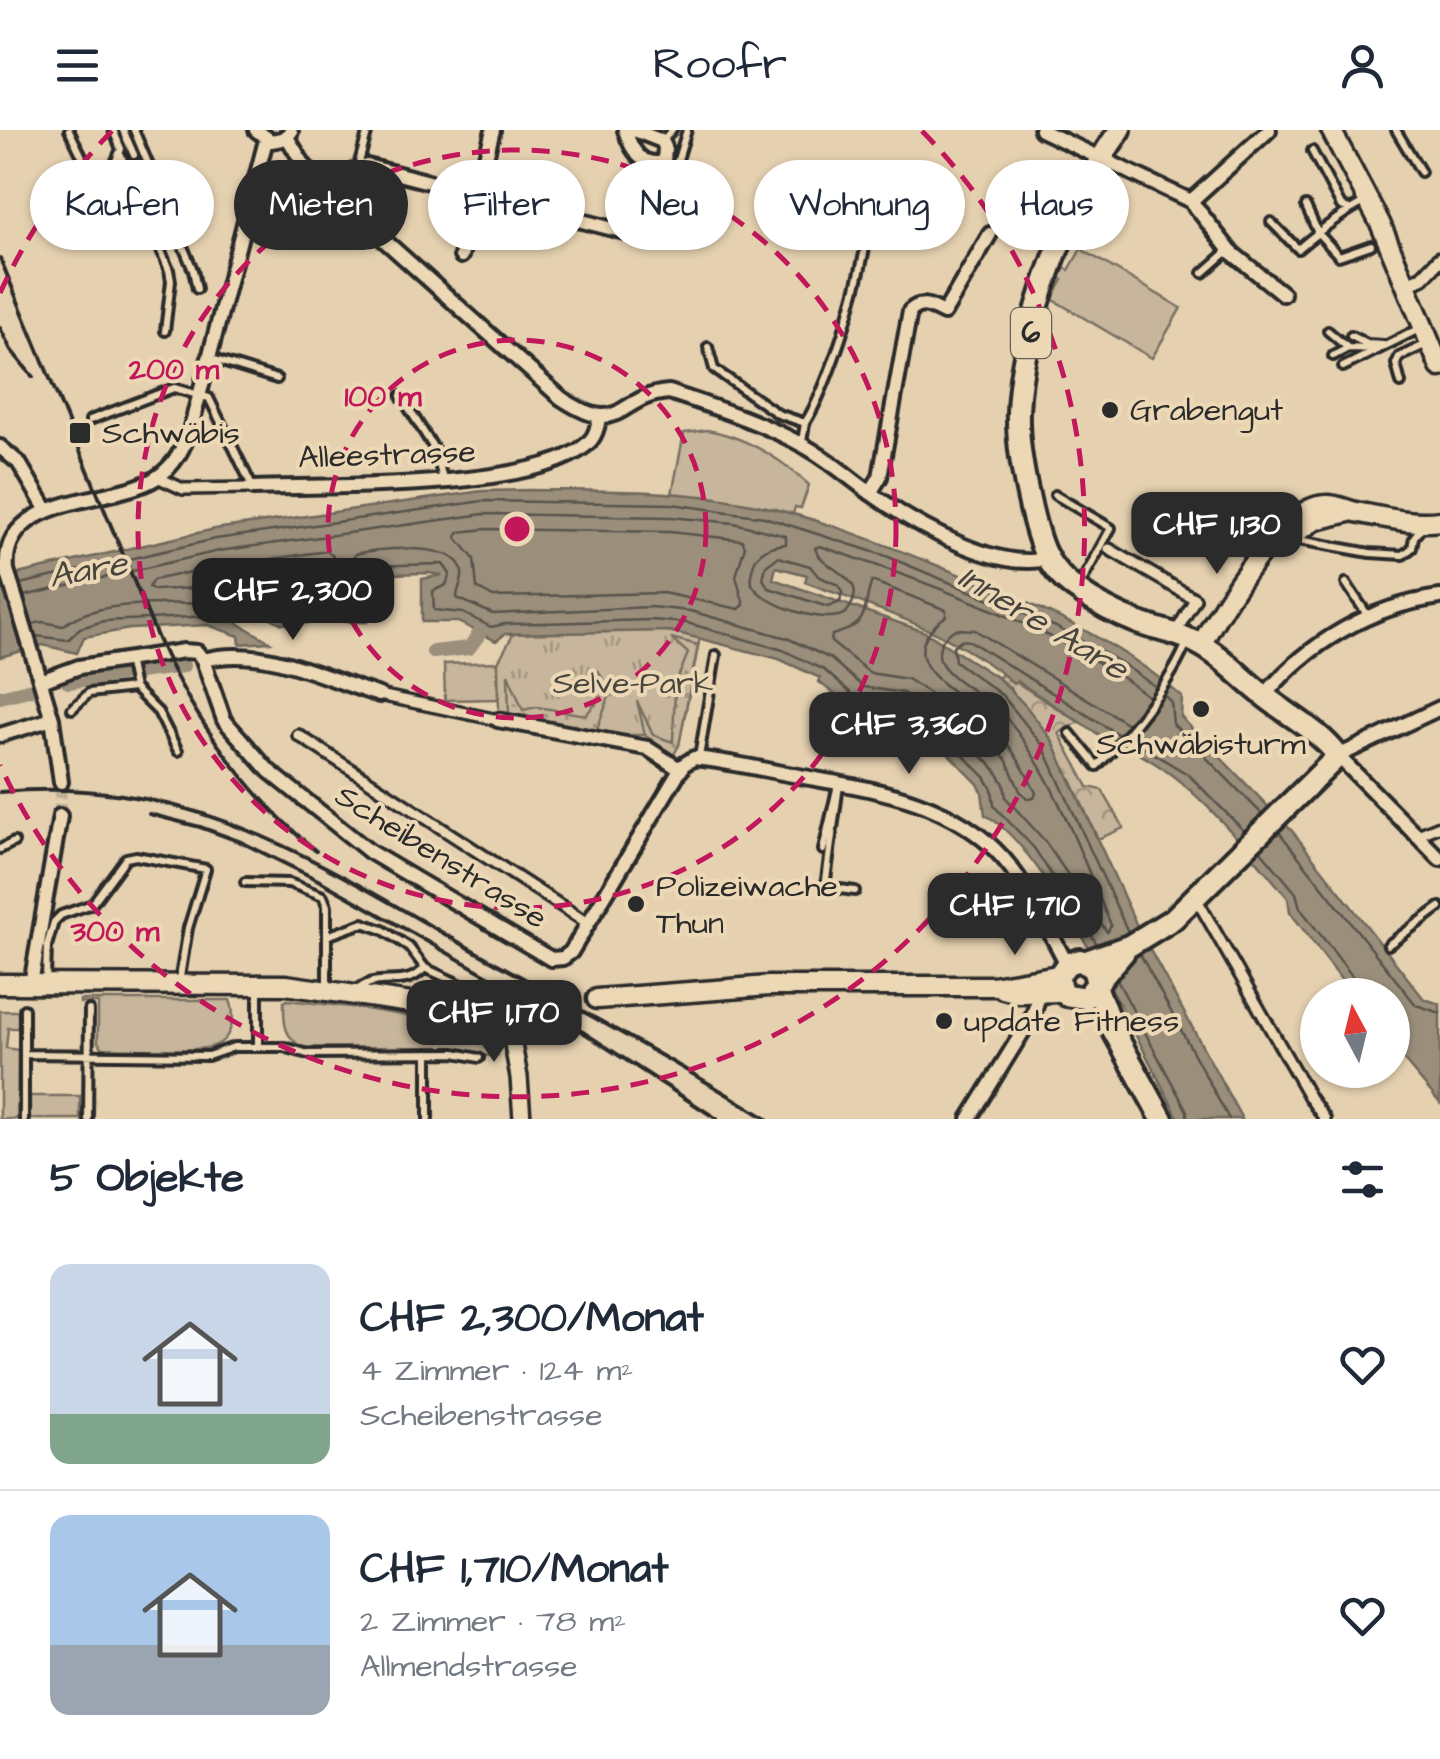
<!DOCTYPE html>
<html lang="de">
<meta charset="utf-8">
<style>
body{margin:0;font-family:"Architects Daughter",sans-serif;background:#f2f2f3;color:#1f2937;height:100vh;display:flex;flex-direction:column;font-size:38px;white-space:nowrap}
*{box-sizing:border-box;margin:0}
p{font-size:32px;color:#747a83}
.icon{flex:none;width:55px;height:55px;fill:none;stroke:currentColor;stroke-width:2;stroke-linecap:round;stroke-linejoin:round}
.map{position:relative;height:989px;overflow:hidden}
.sheet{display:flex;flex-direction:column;background:#fff;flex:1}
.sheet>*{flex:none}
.banner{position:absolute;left:30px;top:30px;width:1380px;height:90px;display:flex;gap:20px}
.needle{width:65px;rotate:353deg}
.tools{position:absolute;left:1300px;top:848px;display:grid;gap:20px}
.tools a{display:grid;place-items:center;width:110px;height:110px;border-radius:50%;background:#fff;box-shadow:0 2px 8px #0004;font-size:50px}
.price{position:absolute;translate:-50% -85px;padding:0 22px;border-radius:20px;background:#2b2b2b;color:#fff;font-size:32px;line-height:65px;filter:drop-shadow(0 2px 5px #0008)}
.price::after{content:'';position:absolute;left:50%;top:60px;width:30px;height:22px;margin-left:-15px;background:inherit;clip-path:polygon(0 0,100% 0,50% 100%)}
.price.selected{background:#222;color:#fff}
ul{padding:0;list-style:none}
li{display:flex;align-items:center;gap:30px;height:250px;padding:0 50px}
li+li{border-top:2px solid #e0e1e3}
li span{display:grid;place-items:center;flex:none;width:280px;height:200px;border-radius:20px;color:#555}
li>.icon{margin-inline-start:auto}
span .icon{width:120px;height:120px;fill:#fffc;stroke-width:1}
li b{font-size:42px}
h2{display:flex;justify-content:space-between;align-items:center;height:120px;padding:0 50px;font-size:42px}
.tag{padding:0 35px;border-radius:45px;background:#fff;box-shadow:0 2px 8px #0004;font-size:35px;line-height:90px}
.tag.selected{background:#2b2b2b;color:#fff}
header{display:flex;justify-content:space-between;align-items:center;height:130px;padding:0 50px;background:#fff;font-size:45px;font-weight:600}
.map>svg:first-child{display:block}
.grass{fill:#c7b69b;stroke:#797063;stroke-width:2.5}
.forest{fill:url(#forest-crowns);stroke:#797063;stroke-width:2.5}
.park{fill:url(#park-tufts);stroke:#797063;stroke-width:2.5}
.garden{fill:url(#garden-dots);stroke:#797063;stroke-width:2.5}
.water{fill:#9b8f7b;stroke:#6e675b;stroke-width:2.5}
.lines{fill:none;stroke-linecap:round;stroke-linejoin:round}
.shore{stroke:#58534b;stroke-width:2.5}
.canal{stroke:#9b8f7b;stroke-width:14}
.minor-tunnel{stroke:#c0b095;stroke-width:12;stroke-dasharray:12 6;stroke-linecap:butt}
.secondary-tunnel{stroke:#c0b095;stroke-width:18;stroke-dasharray:18 9;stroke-linecap:butt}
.service-casing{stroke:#2b2b2b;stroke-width:14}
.pedestrian-casing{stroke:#2b2b2b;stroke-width:16}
.minor-casing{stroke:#2b2b2b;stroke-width:20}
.tertiary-casing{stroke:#2b2b2b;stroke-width:22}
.secondary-casing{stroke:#2b2b2b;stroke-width:25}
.primary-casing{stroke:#2b2b2b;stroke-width:28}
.service{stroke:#edd8b6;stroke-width:6}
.pedestrian{stroke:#edd8b6;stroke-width:9}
.minor{stroke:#edd8b6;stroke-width:12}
.tertiary{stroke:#edd8b6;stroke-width:15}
.secondary{stroke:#edd8b6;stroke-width:18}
.primary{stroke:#edd8b6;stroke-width:20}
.rail{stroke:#2b2b2b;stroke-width:4}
.ring{fill:none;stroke:#c2185b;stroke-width:5;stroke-dasharray:18 12}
.poi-dot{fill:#2b2b2b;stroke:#edd8b6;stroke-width:4}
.labels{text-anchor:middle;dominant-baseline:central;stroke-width:8;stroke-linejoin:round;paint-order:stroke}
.shield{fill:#edd8b6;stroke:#655f55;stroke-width:2.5}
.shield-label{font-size:30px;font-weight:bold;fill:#2b2b2b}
.poi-label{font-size:32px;fill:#2b2b2b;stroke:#edd8b6;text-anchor:start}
.street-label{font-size:32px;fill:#2b2b2b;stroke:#edd8b6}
.park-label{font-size:32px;fill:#4a4741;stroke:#edd8b6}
.water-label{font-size:35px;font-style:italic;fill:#47443f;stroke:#edd8b6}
.centre{fill:#c2185b;stroke:#edd8b6;stroke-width:5}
.ring-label{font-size:30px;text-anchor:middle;font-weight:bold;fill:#c2185b;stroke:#edd8b6;stroke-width:8;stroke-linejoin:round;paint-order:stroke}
</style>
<header><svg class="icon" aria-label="menu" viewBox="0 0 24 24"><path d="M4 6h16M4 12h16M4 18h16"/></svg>Roofr<svg class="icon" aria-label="person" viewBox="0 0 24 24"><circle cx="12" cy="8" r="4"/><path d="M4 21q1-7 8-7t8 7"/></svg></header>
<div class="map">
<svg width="1440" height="989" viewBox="0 0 1440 989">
<defs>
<pattern id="forest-crowns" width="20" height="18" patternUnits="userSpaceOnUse" patternTransform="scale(2.5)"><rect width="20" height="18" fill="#c7b69b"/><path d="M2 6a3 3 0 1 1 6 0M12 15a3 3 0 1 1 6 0" fill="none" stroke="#a2947f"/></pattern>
<pattern id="park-tufts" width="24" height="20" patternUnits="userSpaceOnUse" patternTransform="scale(2.5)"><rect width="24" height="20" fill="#c7b69b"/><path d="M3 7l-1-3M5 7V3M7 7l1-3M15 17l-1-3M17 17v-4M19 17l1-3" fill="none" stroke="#a2947f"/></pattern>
<pattern id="garden-dots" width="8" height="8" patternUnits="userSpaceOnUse" patternTransform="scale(2.5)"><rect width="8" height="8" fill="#c7b69b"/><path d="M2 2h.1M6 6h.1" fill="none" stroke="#a2947f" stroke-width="1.8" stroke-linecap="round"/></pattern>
</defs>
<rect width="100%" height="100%" fill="#e5d1b0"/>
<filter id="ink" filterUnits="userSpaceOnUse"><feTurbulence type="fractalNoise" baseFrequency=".01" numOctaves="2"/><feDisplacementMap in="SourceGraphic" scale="20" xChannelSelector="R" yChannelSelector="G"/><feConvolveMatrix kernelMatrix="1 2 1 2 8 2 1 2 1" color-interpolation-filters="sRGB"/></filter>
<g filter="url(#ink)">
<path class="grass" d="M1081 119 1181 178 1152 228 1052 169 1063 150 1059 147 1065 138 1069 140Z
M707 300C746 307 780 328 809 355L801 378 795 377 793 384 766 377 672 364 684 303Z
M497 532 498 569 445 570 444 534Z
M80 870H230C236 885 233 909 214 916 196 923 126 918 103 918L98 912V873H80Z
M287 870 360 878 459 895 480 905 497 925 481 926 458 919 303 917C283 907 284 892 284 872Z
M0 881H18V898H8L6 918 18 920 17 989H0Z
M30 966H80V989H30Z"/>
<path class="forest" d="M1003 544 1079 592 1059 603 1088 657 1102 660 1124 698 1098 709 1071 650 1010 558 998 548Z"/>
<path class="park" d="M661 500 700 507 679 615 673 626 645 605H595L499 586 498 532 514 503Z"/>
<path class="garden" d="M671 508 698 515 679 615 673 626 645 605 637 571 653 605 673 612 675 555 688 523Z
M598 540 610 564 595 605 509 588 508 544 523 580 537 577 586 585 599 569Z"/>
<path class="water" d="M530 360C599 361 673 359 741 372 809 384 873 410 936 435 1022 470 1112 504 1182 567L1181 587 1293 702 1424 869 1440 874V973L1393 917 1392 865H1353L1290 782 1288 768C1243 715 1180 632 1112 613L1017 551 1014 554C956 502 877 479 805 452L807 445 776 437 773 449 925 502 998 548 1025 575 1052 610 1137 796 1242 989H1179C1143 921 1046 715 985 685L982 662 978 654 934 609 892 583 855 580 819 552 820 548 779 529 670 501 505 504 496 511 458 492H422V449L442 445 429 443 343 445 365 449 367 492H346L311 483V493L282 494 235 468 236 473 226 486 270 512 240 514 239 506 208 495 130 499 84 507 77 523 43 515 0 527V448L215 399 482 361Z"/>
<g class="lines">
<path class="shore" d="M486 399 670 402 742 410 745 416 736 446 744 475 739 479 663 463 493 467 477 458 474 429 456 407 459 402Z
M327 421 333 426 324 447H305L288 453 261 436 264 430Z
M778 427 810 436 818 446 838 455 842 462 840 472 828 477 769 458 763 449 766 436Z
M200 440 205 446 198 458 154 460 149 457 153 450Z
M872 451 946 480V486C886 531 955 558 983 585 1006 607 1022 634 1036 663L1034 668 1028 669 1020 661 1006 629 958 581 907 549 870 543 831 512 832 505C873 494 861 480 872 451Z
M20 454 216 409 483 371 672 374 764 387 886 426 1056 497 1120 532 1156 557
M24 466 219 421 484 384 671 387 734 393 786 406V414C762 416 749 428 752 454 762 475 826 496 846 483 875 446 823 443 815 418L820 416C921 450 1066 501 1149 567
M32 494 43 492 63 496C94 469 165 475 205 473 212 467 214 459 220 453 240 433 270 461 288 471L310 461 339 467 343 463 344 439 356 424C377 418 453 412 461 438 465 449 457 458 457 468L493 484 651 477 690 481 787 508 831 529 863 557 903 563 948 592 995 639 1004 654 1006 668 1044 710 1107 802 1111 795C1080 724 1054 643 1003 584 989 568 946 548 940 530 936 516 944 505 956 499L975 500 1128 594
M36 506 68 510 80 498 104 491 213 486 228 462 236 458 285 484 298 483 313 474 352 482 356 478 355 445 361 436 443 434 450 444 446 455 433 461 434 480 463 483 491 497 505 494 651 490 687 493 783 520 824 540 858 569 897 574 940 602 985 647 992 659 994 676 1034 718 1097 814
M1164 565 1171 572 1173 594 1262 684
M1119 605 970 511 961 510 953 516 955 531 1003 566 1043 616 1128 802
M1130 609 1189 645 1244 701
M1279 702 1416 875 1440 883
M1260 720 1296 763 1300 778 1359 855 1361 865
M1140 824 1229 989
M1117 850 1187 981V989"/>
<path class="canal" d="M433 522 469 518 480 503
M68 552 183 536
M0 567 32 559"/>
<path class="minor-tunnel" d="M60 686 61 652"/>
<path class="secondary-tunnel" d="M511 877 597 869"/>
<g class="service-casing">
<path id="service" d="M69 0 94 51
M123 0 134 25
M134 0 193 140 197 159
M1396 0 1421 42
M663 10 672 0
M1312 21 1341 76 1349 79
M121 26 169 140 171 151 165 201
M358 36 368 0
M670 46 676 36 687 0
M42 73 112 40 121 19 113 0
M1306 76 1318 103 1339 126 1371 115
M1271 92 1298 119C1317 103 1345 81 1367 71
M1203 143 1228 121
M1328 201 1348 218
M1351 206 1367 214 1383 215
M708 217 714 239 778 284 805 293 802 312
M1333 226 1348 218 1376 219
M209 228 277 249
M1343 237 1423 197
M1401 253 1396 234 1399 227 1429 213
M401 266 435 320 443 349
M90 290 174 258 209 268 253 358
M805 293C830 253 856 166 865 118
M1055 365 1111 398 1080 455
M1293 409 1370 423 1403 425 1412 418 1414 407 1422 397
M1346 453 1368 486
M128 529 134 558 158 582 178 621
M72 579 89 563 134 558
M1070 603 1097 636C1129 605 1172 552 1188 510
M699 627 716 525
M839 655 825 757 855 761
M0 719 14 712
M823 720 837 659
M245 752 289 753 323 766 327 776V857
M327 806 363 793 383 800 409 817 425 838 464 856
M1388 815 1440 777
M46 849 47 816 54 792 61 785 92 774 126 728 136 726 206 739 188 798 179 853
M355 862C379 839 402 862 425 838
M258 917V855
M428 923V989
M24 924 208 926 234 917H284L308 924 455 923 479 928
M24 989V879
M88 989 89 880"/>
</g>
<g class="pedestrian-casing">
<path id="pedestrian" d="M157 347 183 359 253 358
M1109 419 1195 469 1176 502
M379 565 498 590
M298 605 589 794
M1418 705 1440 696
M1196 768 1310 968 1325 989"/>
</g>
<g class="minor-casing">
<path id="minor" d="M256 0 271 11 282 9 291 2
M625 0C631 19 641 38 664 32L665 17 662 11 634 0
M1041 0 1191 71 1231 122 1283 164
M287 7 304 35 337 68 561 268C624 310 615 266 669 262 714 277 764 293 806 317 833 332 856 354 882 371 921 398 999 441 1046 429
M337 68 355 40 367 36 656 110 669 47 664 32
M1191 71 1269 0
M461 126 493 0
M1407 155 1423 147 1440 129
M0 317 19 333 46 379
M253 358C323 355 547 362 591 310 596 304 598 295 599 288
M870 363 880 347 910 181C922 170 931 177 944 183L990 104
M203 530C263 514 323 548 379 565
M41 551 79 537 184 521 197 522 203 530 224 590 269 641 370 722 551 829 563 828 571 822 683 635 694 628C727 631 760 639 793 645 868 659 949 667 1003 728 1030 759 1047 798 1067 834
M1264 566C1308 513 1371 476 1440 467
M1440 578 1338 626 1440 729
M498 590 647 618 681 640
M0 605 52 589
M61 652 52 589 7 440C0 363 114 375 156 348 175 336 184 317 191 297L266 10
M31 854 60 686
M969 989 1033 885 1042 856"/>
</g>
<g class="tertiary-casing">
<path id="tertiary" d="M506 877 519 947 522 989"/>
</g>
<g class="secondary-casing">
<path id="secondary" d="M1331 0 1380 93 1440 237
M1291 406 1316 390 1349 382
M1201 515C1220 480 1282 375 1326 375 1336 374 1346 380 1356 382 1382 387 1413 395 1440 391
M0 854 286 855 453 879 511 877
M1003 859 1018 863 1063 862
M597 869 769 856H993L1059 845"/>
</g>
<g class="primary-casing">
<path id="primary" d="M1084 832 1129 816 1173 789 1338 626C1318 599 1287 585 1262 564 1240 547 1221 525 1197 513 1179 503 1158 500 1139 493 1117 485 1092 471 1073 457 1045 436 1039 412 1031 379 1024 348 1017 314 1018 282 1021 197 1070 69 1120 0
M1097 853 1093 839 1080 830 1067 834 1059 845 1060 858 1066 865 1085 868 1124 822
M1096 856 1112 898 1162 989"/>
</g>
<use href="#service" class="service"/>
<use href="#pedestrian" class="pedestrian"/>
<use href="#minor" class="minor"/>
<use href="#tertiary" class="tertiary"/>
<use href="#secondary" class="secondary"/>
<use href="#primary" class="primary"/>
<path class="rail" d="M0 128 158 509C194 590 248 665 316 721
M0 198 11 220 33 247
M0 662C194 644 318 733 478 823 575 877 673 930 767 989
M149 684 200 697 241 712 322 752 552 882 717 989"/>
</g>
</g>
<g class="ring">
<circle cx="517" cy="399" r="189"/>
<circle cx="517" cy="399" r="379"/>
<path d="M0 163A568 568 0 0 1 112 1M922 1A568 568 0 1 1 0 635"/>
</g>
<g class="poi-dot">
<circle cx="1110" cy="280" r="10"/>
<rect x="68" y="291" width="24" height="24" rx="5"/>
<circle cx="1201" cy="579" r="10"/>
<circle cx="636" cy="774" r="10"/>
<circle cx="944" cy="891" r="10"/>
</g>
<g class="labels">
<rect class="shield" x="1011" y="178" width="40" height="50" rx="8"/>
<g class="shield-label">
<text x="1031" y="203">6</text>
</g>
<g class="poi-label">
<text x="1130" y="280">Grabengut</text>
<text x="102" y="303">Schwäbis</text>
<text x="1201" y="614" text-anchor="middle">Schwäbisturm</text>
<text x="656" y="756">Polizeiwache<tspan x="656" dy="37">Thun</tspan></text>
<text x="964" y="891">update Fitness</text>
</g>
<g class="street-label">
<text transform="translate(387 325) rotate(-2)">Alleestrasse</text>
<text transform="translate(441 727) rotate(32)">Scheibenstrasse</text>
</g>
<g class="park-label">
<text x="633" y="553">Selve-Park</text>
</g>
<g class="water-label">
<text transform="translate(88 440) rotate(-10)">Aare</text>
<text transform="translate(1043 493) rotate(31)">Innere Aare</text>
</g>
</g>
<circle cx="517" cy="399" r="15" class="centre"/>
<g class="ring-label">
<text x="174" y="249">200 m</text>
<text x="383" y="276">100 m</text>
<text x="115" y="811">300 m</text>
</g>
</svg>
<div class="tools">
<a><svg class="needle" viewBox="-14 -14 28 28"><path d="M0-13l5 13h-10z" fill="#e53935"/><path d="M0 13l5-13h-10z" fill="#747a83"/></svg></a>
</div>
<b class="price" style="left:1217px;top:447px">CHF 1,130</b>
<b class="price selected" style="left:293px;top:513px">CHF 2,300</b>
<b class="price" style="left:909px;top:647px">CHF 3,360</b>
<b class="price" style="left:1015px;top:828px">CHF 1,710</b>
<b class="price" style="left:494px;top:935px">CHF 1,170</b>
<div class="banner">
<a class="tag">Kaufen</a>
<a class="tag selected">Mieten</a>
<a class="tag">Filter</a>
<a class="tag">Neu</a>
<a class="tag">Wohnung</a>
<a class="tag">Haus</a>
</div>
</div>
<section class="sheet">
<h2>5 Objekte<svg class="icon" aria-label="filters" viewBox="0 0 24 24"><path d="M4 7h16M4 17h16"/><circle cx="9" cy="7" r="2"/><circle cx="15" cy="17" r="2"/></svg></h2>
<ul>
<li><span style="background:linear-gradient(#c9d6e8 75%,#7fa58c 0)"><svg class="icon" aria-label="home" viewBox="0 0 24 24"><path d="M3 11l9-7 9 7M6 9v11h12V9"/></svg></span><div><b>CHF 2,300/Monat</b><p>4 Zimmer · 124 m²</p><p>Scheibenstrasse</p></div><svg class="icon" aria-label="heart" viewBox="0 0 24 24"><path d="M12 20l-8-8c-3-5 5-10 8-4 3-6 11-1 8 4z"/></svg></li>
<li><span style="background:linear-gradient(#a9c7e8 65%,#9aa5b1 0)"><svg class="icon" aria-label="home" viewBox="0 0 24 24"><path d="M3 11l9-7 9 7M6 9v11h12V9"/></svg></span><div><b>CHF 1,710/Monat</b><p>2 Zimmer · 78 m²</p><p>Allmendstrasse</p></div><svg class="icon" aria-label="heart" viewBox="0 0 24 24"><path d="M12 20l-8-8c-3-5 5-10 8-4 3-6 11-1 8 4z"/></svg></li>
</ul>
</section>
